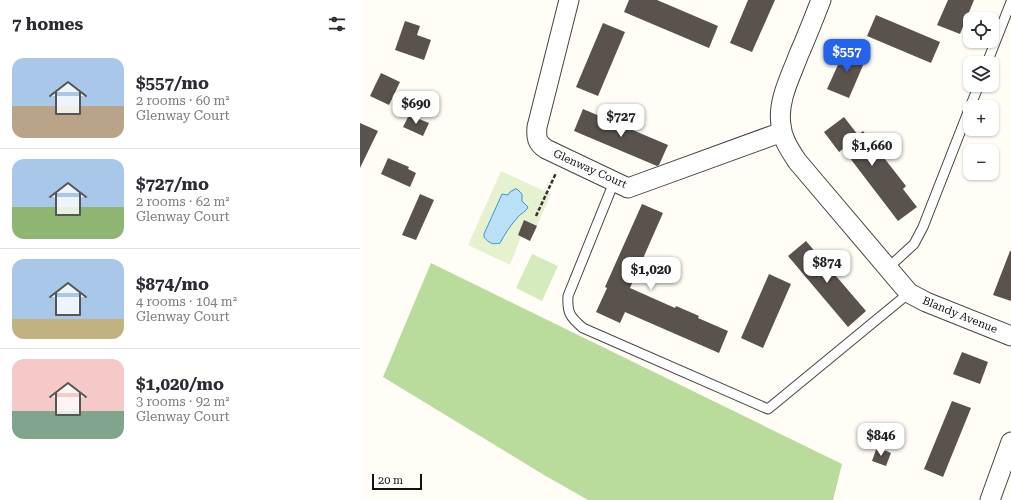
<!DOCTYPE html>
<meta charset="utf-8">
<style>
body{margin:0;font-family:"Roboto Serif",serif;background:#f2f2f3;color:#2b2b33;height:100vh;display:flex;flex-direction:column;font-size:15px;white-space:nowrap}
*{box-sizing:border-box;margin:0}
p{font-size:13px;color:#7c7c81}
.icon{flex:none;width:22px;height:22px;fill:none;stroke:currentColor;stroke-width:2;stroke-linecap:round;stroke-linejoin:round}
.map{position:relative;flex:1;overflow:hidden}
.drawer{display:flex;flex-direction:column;background:#fff;width:360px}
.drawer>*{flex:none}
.tools{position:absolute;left:603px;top:12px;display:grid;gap:8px}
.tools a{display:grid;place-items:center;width:36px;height:36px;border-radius:8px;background:#fff;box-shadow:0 1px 3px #0004;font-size:20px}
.scale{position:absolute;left:12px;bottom:10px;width:50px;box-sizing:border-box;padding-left:4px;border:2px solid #111;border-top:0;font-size:11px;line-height:14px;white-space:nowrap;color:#111;-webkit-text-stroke:3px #fff;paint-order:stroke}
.price{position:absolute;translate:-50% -34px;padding:0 9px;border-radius:8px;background:#fff;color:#222;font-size:13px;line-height:26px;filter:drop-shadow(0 1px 2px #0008)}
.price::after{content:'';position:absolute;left:50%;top:24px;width:12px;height:9px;margin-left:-6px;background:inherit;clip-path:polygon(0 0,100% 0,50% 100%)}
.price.selected{background:#2563eb;color:#fff}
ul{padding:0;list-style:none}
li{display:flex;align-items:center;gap:12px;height:100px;padding:0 12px}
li+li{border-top:1px solid #e1e1e2}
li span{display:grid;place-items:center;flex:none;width:112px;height:80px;border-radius:12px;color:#555}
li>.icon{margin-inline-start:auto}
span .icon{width:48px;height:48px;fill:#fffc;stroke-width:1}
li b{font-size:17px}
h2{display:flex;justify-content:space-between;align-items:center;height:48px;padding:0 12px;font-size:17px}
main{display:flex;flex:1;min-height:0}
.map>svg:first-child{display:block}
.green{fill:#d5ebbd}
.forest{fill:#b9dc9c}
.pitch{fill:#e6f2cf}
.water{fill:#b9e0f7;stroke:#3f96cf}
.building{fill:#5a524d}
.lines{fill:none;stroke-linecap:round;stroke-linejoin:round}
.service-casing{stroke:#444;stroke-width:11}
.minor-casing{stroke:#444;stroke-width:21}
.path{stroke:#333;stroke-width:2.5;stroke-dasharray:4 2;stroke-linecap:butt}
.service{stroke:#fff;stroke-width:9}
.minor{stroke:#fff;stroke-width:19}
.labels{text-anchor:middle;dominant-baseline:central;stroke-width:4;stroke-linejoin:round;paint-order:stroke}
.street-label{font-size:11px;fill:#111;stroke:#fff}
</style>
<main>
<section class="drawer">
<h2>7 homes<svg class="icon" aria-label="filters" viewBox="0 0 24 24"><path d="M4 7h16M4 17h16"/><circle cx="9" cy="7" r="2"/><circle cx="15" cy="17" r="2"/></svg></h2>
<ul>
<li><span style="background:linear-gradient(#a9c7e8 60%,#b9a48a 0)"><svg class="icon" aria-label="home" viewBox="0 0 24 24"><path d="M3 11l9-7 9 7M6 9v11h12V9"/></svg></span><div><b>$557/mo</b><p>2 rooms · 60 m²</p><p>Glenway Court</p></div></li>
<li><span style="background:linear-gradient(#a9c7e8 60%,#8fb573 0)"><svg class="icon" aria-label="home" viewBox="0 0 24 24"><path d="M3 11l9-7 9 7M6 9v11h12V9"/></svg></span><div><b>$727/mo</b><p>2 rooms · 62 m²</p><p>Glenway Court</p></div></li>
<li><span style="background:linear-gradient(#a9c7e8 75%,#c2b280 0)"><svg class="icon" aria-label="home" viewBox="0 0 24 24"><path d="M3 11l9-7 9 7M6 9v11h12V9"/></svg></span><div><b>$874/mo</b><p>4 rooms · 104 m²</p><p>Glenway Court</p></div></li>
<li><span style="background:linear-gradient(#f6c9c9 65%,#7fa58c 0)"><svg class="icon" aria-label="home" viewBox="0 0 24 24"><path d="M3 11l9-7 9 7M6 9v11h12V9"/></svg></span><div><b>$1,020/mo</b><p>3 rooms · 92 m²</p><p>Glenway Court</p></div></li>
</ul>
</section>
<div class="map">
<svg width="651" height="500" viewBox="0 0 651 500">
<rect width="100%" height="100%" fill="#fffdf5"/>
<path class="green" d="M172 254 198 266 182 301 156 288Z"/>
<path class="forest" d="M71 263 482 464 473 500H228L184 475 23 377Z"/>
<path class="pitch" d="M141 171 191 194 170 241 161 237 150 265 108 245Z"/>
<path class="water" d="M155 189H157L162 194V201L168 207C166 212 161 213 157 218 150 226 145 234 140 243 132 245 129 243 124 237V234L142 194 148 195 150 192Z"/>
<path class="building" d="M269 0H297L358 26 349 48 264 12Z
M388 0H415L392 52 370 43Z
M588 0H614L600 34 577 25Z
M516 15 580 42 571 63 507 36Z
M45 21 60 26 57 35 71 40 64 60 35 50Z
M243 23 265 32 238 96 216 87Z
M486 47 507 56 489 98 467 89Z
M21 73 40 82 29 105 10 96Z
M223 109 308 145 299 165 297 166 214 131Z
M49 115 69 123 63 136 43 127Z
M484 117 498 135 503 131 546 186 543 189 557 207 538 221 483 149 479 152 464 132Z
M0 123 18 131 0 168Z
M28 158 49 167 48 169 56 173 50 187 21 174Z
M60 194 74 200 56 240 42 235Z
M282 204 303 213 270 288 315 308 316 306 330 312 339 316 338 318 368 331 359 353 265 312 260 323 236 312 247 288 245 287Z
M164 220 177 226 170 241 158 235Z
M446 241 506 311 488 327 428 256Z
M650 251H651V301L633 295Z
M409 274 431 284 403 348 381 338Z
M602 352 628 362 620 384 593 374Z
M592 401 611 408 583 477 564 469Z
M517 447 531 453 526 466 512 461Z"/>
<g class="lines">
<g class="service-casing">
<path id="service" d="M627 63 651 2
M610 107 619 85
M254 182 208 296C207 313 210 317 223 328L408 409 549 293
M528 268 554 244 563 227 610 107"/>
</g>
<g class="minor-casing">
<path id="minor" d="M209 0 177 127C176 138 177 143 186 149L268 188 422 132
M461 0C454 18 447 36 439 54 431 76 417 101 421 125 422 139 430 150 437 161L549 293 566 302 651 336
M630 500 651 442"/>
</g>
<path class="path" d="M176 216 196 173"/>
<use href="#service" class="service"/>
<use href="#minor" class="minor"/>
</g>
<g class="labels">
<g class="street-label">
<text transform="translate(230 169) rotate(24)">Glenway Court</text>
<text transform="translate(600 315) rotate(22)">Blandy Avenue</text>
</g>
</g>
</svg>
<div class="tools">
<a><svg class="icon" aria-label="locate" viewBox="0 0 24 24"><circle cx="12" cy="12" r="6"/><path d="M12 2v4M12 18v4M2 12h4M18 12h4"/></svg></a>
<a><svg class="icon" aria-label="layers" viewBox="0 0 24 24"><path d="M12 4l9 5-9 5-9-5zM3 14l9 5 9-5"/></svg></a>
<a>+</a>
<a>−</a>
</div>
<div class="scale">20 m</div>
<b class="price selected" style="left:487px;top:73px">$557</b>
<b class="price" style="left:56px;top:125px">$690</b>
<b class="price" style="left:261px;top:138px">$727</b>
<b class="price" style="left:512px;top:167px">$1,660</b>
<b class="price" style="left:467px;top:284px">$874</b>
<b class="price" style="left:291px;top:291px">$1,020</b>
<b class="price" style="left:521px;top:457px">$846</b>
</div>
</main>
